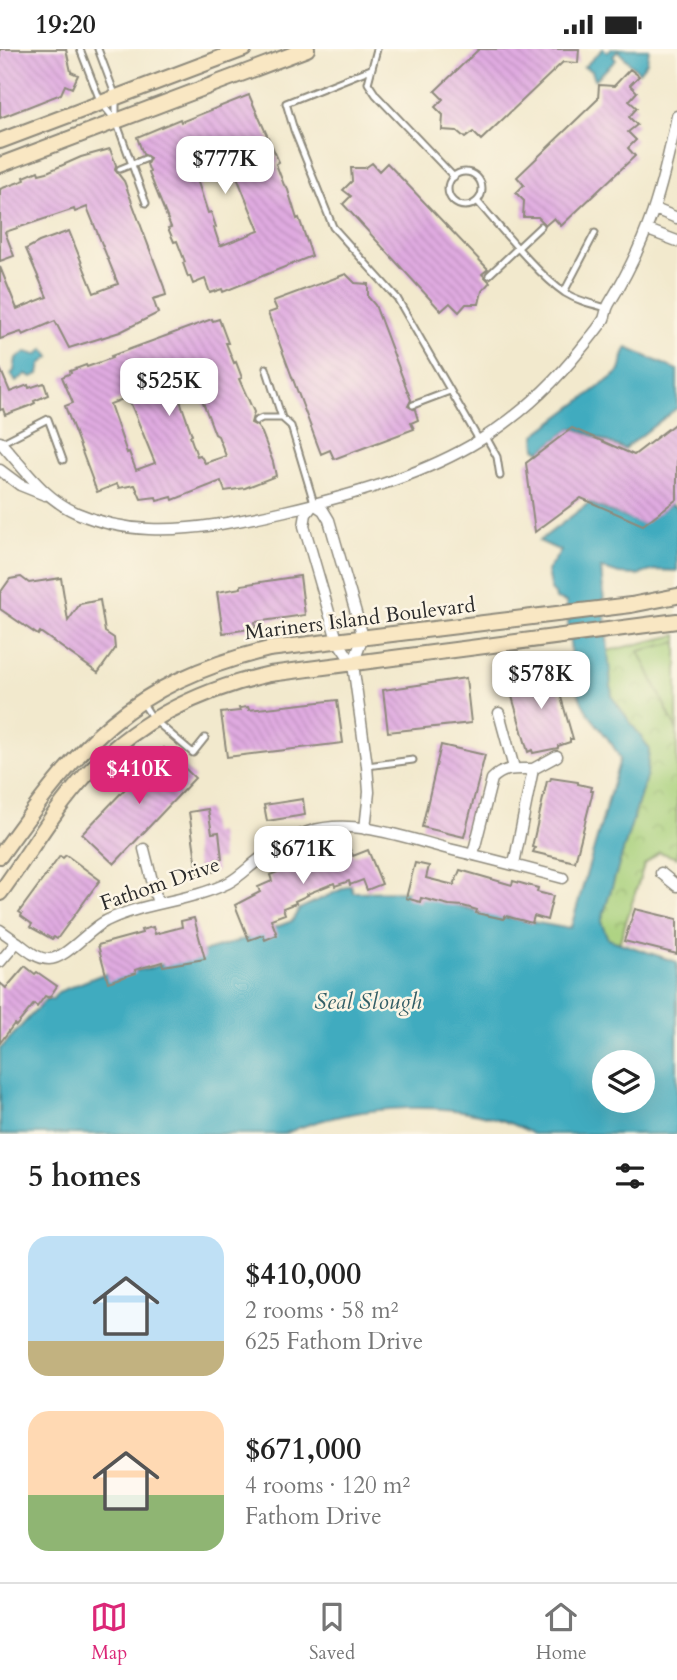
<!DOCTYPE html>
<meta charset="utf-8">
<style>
body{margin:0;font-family:Cardo,serif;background:#f2f2f2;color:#222;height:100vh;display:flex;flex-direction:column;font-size:26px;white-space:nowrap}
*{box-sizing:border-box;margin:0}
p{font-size:23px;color:#767676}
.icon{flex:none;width:38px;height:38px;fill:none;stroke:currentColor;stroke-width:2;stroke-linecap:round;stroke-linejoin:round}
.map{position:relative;height:1085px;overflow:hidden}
.panel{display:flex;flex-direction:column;background:#fff;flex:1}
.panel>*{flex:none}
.controls{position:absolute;left:592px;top:1001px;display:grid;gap:14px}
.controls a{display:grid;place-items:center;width:63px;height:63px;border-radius:50%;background:#fff;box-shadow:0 7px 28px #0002;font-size:35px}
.price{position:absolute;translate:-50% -60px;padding:0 16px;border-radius:14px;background:#fff;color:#222;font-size:23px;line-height:46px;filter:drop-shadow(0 2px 4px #0008)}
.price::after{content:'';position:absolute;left:50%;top:42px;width:21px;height:16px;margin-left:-10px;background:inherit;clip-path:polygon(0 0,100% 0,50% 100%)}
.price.on{background:#db2777;color:#fff}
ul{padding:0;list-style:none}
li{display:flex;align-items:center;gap:21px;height:175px;padding:0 28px}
li span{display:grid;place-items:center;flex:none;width:196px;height:140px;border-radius:21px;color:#555}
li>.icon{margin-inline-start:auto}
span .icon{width:84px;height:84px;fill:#fffc;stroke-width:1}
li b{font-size:30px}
h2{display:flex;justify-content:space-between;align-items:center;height:84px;padding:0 28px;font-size:30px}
.status{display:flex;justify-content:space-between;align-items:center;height:49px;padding:0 35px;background:#fff;direction:ltr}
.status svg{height:19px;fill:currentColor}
.tabs{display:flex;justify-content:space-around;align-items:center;height:98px;border-top:2px solid #e0e0e0;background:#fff;font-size:19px;color:#767676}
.tabs a{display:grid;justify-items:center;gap:4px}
.tabs .on{color:#db2777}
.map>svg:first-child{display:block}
.park{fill:url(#park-crowns);stroke:#6a7e53;stroke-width:2}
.pitch{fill:#a8d07b;stroke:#6a7e53;stroke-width:2}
.water{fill:#40abbf;stroke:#366b75;stroke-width:2;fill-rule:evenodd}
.building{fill:url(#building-back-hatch);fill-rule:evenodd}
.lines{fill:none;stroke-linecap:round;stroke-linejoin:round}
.lane-casing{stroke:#8e8a7c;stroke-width:9}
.street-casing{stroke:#8e8a7c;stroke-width:13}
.secondary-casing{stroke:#8e8a7c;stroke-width:18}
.lane{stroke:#fff;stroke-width:5}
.street{stroke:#fff;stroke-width:10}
.secondary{stroke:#f9e7c3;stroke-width:14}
.labels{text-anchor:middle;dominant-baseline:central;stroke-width:5;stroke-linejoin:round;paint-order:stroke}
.street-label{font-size:21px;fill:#2b2b2b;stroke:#fcf5e5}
.water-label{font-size:23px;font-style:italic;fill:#335e66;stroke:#fcf5e5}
</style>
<div class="status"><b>19:20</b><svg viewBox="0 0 49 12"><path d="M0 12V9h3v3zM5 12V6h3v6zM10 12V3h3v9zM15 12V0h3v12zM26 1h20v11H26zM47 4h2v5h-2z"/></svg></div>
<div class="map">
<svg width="677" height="1085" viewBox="0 0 677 1085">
<defs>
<pattern id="park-crowns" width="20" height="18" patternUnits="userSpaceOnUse" patternTransform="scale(1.75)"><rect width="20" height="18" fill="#a8d07b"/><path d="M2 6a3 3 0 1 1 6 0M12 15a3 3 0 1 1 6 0" fill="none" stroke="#91b36a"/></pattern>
<pattern id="building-back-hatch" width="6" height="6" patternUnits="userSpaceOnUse" patternTransform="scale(1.75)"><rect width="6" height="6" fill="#dfaae0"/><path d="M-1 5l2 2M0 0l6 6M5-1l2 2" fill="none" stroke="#c092c0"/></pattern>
</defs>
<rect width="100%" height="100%" fill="#fcf5e5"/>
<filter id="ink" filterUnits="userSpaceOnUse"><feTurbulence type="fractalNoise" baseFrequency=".0143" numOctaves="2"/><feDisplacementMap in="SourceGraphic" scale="14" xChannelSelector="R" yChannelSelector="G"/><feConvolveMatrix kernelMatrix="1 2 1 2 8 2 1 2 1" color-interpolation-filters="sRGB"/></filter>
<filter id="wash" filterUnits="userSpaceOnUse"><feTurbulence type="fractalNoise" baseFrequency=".00686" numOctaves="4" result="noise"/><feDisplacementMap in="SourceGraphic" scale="28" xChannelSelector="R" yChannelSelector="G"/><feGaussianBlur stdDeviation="1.57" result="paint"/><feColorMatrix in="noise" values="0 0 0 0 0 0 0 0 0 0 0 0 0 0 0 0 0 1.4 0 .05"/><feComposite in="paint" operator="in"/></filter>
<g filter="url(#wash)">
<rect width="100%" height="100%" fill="#f2e9cd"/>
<path class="park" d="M677 586V809L659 803 644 816 619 895 607 890 601 873 647 725 649 699 612 648 607 602Z"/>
<path class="pitch" d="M677 593V682L639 602Z"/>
<path class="water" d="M603 0 608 3 611 0H649L647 13 639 23 618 2 613 7 616 11 595 31 592 22 584 18Z
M627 299 677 321V359L624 400 575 379H572L541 402 536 400 535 386 619 323C624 316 620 307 627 299Z
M44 300 50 308 41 315 39 325 32 328 26 325 16 333 11 325 14 322 16 309 26 303 37 306Z
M589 454 643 475 670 455 677 458V522L655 521 637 526 619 525 601 519 612 648 649 699 647 725 601 873 608 890 677 913V1085H533C465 1047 353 1054 284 1085H0V1000L47 949 52 951 58 943 103 925 147 920 245 890 292 872 299 860 351 836 353 843 407 842 484 864 565 879 571 878 620 710C611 686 587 671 579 646 571 622 569 579 566 553L556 550 555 545 551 542 547 522 561 502 539 492ZM604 1013H642V1052H604Z"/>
<g id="blocks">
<path class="building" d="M0 0H66L71 23 78 26 72 39 65 36 61 45 0 69Z
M479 0H579L578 14 563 13 481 91 473 83 465 89 457 82 442 81 443 66 435 58 443 50 435 42Z
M630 20 639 27 630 36 637 43 629 52 637 59 629 68 637 76 628 83 636 91 628 99 635 107 561 177 554 169 546 176 538 168H523L524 152 516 144 524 136 517 128 598 50 599 36 614 37Z
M249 46 279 113 276 115 284 136 287 138 297 170 299 169 312 207 223 243 222 240 210 244 205 230 193 235 190 227 188 228 183 214 185 213 177 192 174 193 168 179 171 178 149 124 150 123 147 115 150 109 143 105 137 88 180 70 181 73ZM228 106 259 182 220 197 214 179 216 178 211 163 208 164 193 118Z
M110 100 116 116 115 121 124 132 164 238 166 246 153 250 158 264 120 283 69 299 55 272 23 286 21 283 0 290V218L17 260 47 248 26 200 39 193 69 182 94 244 118 235 87 158 75 163 74 160 5 183 14 207 0 212V140L25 131 24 128 38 122 39 125 47 123 81 108Z
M372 114 379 122 387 114 488 220 482 225 490 233 482 242 479 255H466L459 263 450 254 441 262 343 155 351 147 343 141 352 132 351 119H365Z
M346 225 355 234 368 235V248L375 256 411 351 408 357 415 361 418 371 411 374 414 380 334 410 330 401 321 405 268 264 277 261 273 252Z
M212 270 213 272 219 270 228 294H226L234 314 236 313 242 329 239 330 254 363 251 374 257 377 262 384 273 413 276 427 245 439 225 442 221 432 173 451 172 448 157 452 156 448 141 450 135 436 119 439 117 435 97 443 65 357 73 354 62 328 71 324 70 322 86 316 87 318 112 309 111 307ZM192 324 215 385 218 387 226 407 205 414 200 406 197 407 190 387 192 386 173 331ZM128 348 155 414 136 421 129 403 127 404 110 355Z
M0 319 10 343 28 336 29 339 44 334 48 346 34 352 35 354 29 357 5 366 3 360 0 361Z
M677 373V450L643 476 581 449 535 483 526 414 572 379 634 406Z
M300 527 305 566 255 573 256 579 223 584 217 543 241 539V536Z
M21 528 29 534 61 529 68 572 80 555 100 551 105 583 114 589 115 600 98 624 40 583 38 586 0 560V544L10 530Z
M548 620 550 625 554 624 573 690H570V693L558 697V699L533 704 532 701 528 703 509 637 512 636 510 631Z
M466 629 471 674 388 683 383 641Z
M337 651 343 694 227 708 221 664 240 662 239 659 248 658 249 661Z
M441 696 485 706 464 788 422 778Z
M164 699 195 729 114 815 82 785Z
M551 729 578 733V735L591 738 590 742H593L575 813 533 803 535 799 532 798 547 732H550Z
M303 750 305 766 267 772 264 756Z
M208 760 212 784 219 783 222 810 215 811 217 822 198 825 189 763Z
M349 798 353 807 368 801 382 835 367 841 363 831 350 836 349 832 335 837 334 834 307 845 308 846 295 852 296 854 283 859 285 865 271 870 277 886 265 891 263 886 249 891 235 856 260 843 258 838 272 832 270 826 282 821 281 819 318 803 319 805 335 799 337 803Z
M66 806 100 831 57 890 54 888 52 890 30 878 32 875 21 867 22 865 19 863 60 807 63 809Z
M415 814 429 817 426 829 454 836 460 821 512 836 513 832 538 839 537 843 553 847 547 871 534 867 532 874 505 867 504 870 476 864 477 861 463 857 449 856 421 849 420 853 406 849Z
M635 860 677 870V905L624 892Z
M194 869 205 910 163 917 162 913 135 921 136 924 108 933 98 896 142 884 141 881 153 878 155 885 182 878 181 872Z
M25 917 35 925 37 923 57 937 49 949 45 947 37 958 34 955 16 977 14 975 0 994V934L6 939Z"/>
</g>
</g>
<g filter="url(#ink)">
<use href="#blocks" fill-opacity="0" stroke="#8e8a7c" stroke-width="2"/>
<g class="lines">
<g class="lane-casing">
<path id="lane" d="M80 0 101 54 116 72 146 154
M98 0 116 48V69
M377 0 368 34 376 46 454 128
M371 20 286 54 294 81 333 178 397 249 479 391
M120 120 145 110
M448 140a17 17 0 1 1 34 0a17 17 0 1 1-34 0Z
M477 152C501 179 537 225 565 244 578 252 592 255 607 259
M489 226 541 177
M564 243 595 184
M266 319 282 369
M413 356 450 342
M256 372 262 369H282L291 377 314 454
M486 388 497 408 500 427
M1 394 48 370 63 411
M142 653 153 670 193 704 205 689
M367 717 413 711"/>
</g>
<g class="street-casing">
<path id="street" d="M655 160 677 169
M648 181 677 192
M0 393C24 419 43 449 77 464 100 474 124 479 149 480 195 482 241 472 285 462 348 447 414 429 470 397 512 373 551 338 581 300 589 290 598 280 604 270 606 265 606 260 609 255 649 190 662 140 677 67
M0 421 20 436 45 446
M314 455 323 461 329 471 363 588 353 615 367 717 369 743 365 780
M313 456 306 465 304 477 337 591 353 615
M499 664 514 719
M533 720 557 707
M144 800 158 855
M473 805 492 730C504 718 516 720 533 720L514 815
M661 824 677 837
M0 881 17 893
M0 913 17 893C26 900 37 910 49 910 66 910 89 880 106 872 144 853 189 853 228 834 238 829 248 819 257 812 272 800 290 789 308 783 352 768 406 789 449 800 487 809 525 819 563 829"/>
</g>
<g class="secondary-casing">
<path id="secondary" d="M0 92 244 0
M0 116 307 0
M0 807C81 694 128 635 269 600L631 556 677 547
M0 844C28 806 53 762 85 727 135 673 198 641 270 625L677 572"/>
</g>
<use href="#lane" class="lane"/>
<use href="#street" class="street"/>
<use href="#secondary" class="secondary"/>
</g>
</g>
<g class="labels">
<g class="street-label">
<text transform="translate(360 570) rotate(-7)">Mariners Island Boulevard</text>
<text transform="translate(160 835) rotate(-19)">Fathom Drive</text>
</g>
<g class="water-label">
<text x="368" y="952">Seal Slough</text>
</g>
</g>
</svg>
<div class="controls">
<a><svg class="icon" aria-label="layers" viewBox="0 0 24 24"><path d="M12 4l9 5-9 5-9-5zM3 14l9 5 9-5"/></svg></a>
</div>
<b class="price" style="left:225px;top:147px">$777K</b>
<b class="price" style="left:169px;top:369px">$525K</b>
<b class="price" style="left:541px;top:662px">$578K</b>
<b class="price on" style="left:139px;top:757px">$410K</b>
<b class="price" style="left:303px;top:837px">$671K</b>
</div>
<section class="panel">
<h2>5 homes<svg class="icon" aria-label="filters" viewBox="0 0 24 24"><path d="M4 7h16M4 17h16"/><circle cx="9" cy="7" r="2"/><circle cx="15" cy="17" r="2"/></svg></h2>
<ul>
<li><span style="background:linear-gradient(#bfe0f5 75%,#c2b280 0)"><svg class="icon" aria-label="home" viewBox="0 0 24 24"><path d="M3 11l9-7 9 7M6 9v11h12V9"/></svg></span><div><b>$410,000</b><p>2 rooms · 58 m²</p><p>625 Fathom Drive</p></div></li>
<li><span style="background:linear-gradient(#ffd9b3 60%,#8fb573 0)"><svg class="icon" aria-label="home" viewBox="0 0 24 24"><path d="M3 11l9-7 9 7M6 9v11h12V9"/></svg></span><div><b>$671,000</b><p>4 rooms · 120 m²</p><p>Fathom Drive</p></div></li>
</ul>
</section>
<nav class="tabs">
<a class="on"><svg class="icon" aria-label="map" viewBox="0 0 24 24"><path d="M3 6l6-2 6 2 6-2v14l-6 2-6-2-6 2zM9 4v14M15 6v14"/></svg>Map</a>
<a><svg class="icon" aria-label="saved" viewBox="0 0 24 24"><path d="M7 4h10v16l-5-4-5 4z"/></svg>Saved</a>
<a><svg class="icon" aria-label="home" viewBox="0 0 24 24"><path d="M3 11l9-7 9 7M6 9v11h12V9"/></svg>Home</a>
</nav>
